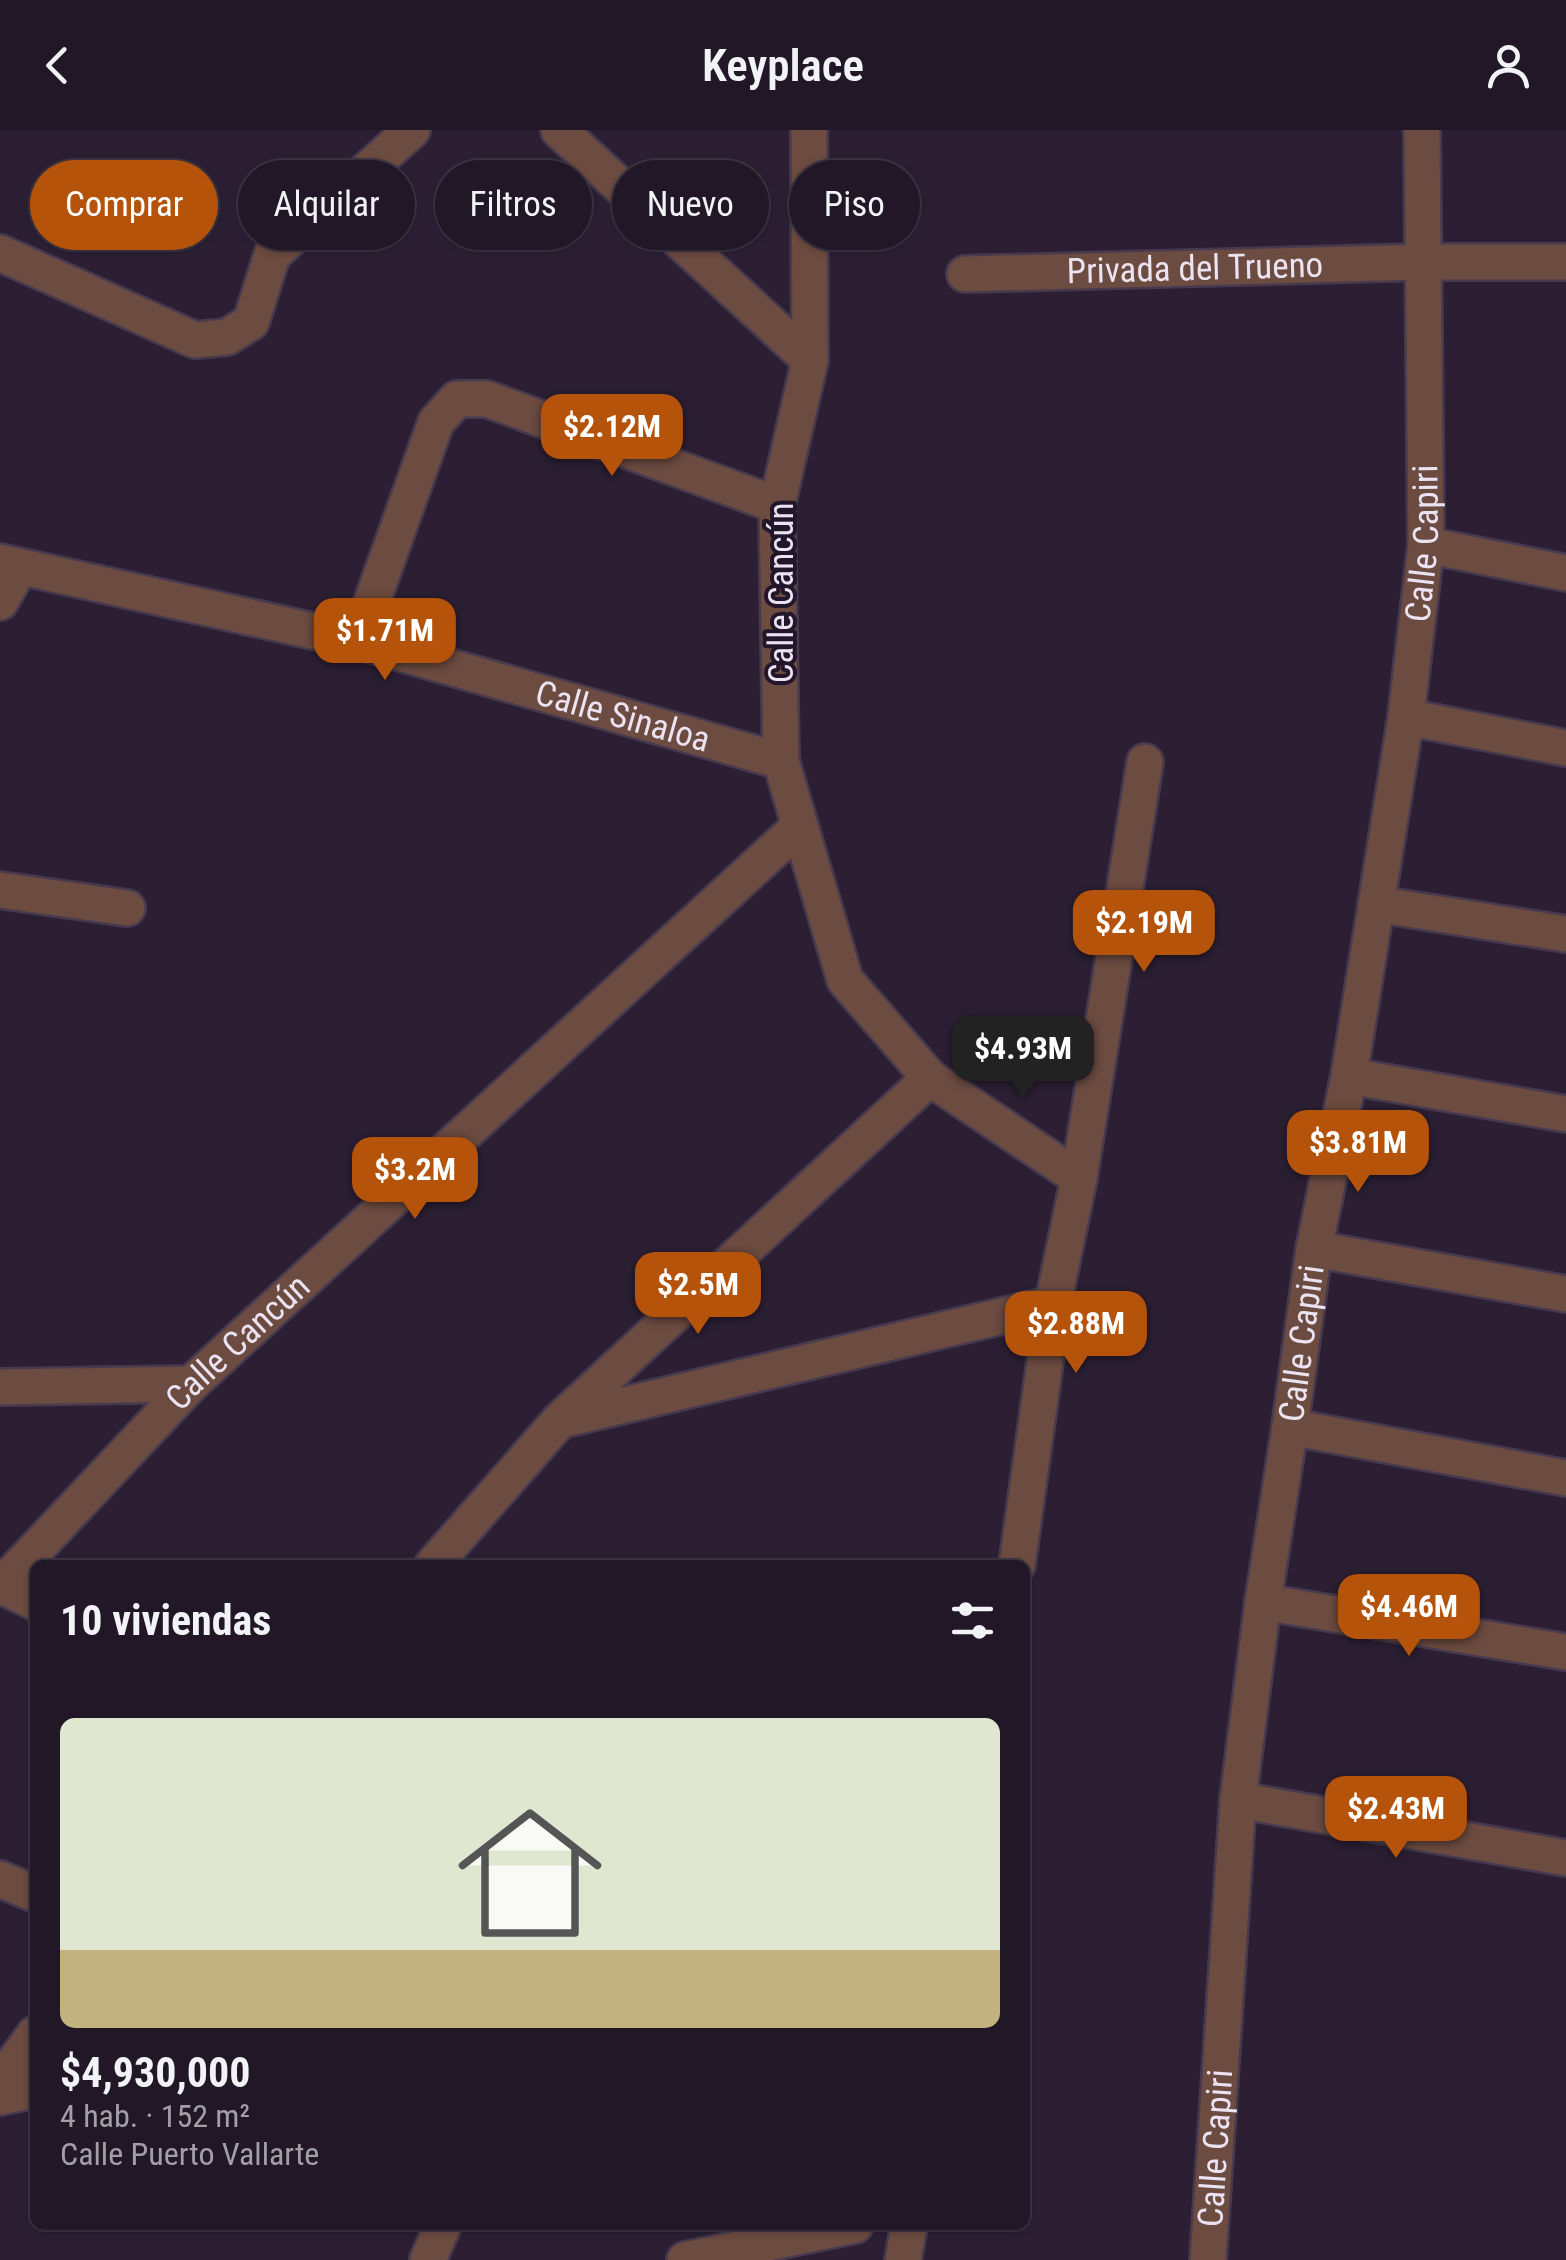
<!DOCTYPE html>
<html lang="es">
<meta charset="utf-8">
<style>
body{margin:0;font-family:"Roboto Condensed",sans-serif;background:#2d2433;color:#f1f3f6;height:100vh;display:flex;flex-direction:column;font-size:38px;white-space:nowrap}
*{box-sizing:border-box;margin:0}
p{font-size:32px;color:#a29fa7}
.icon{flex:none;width:55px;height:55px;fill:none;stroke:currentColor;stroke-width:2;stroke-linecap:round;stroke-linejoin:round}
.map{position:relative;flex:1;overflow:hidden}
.details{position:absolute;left:30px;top:1430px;width:1000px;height:670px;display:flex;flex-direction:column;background:#211727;border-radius:15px;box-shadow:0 2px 8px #0004,0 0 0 2px #3e3644}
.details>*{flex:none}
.guide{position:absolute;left:30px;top:30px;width:1000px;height:90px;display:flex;gap:20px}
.price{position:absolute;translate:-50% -85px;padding:0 22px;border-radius:20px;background:#b45309;color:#fff;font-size:32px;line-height:65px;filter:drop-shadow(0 2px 5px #0008)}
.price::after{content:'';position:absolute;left:50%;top:60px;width:30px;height:22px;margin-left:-15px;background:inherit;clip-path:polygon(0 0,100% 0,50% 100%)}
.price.selected{background:#222;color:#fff}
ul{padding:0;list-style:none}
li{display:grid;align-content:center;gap:20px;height:530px;padding:0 30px}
li span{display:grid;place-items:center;height:310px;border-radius:15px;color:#555}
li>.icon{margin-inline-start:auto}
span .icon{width:180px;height:180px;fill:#fffc;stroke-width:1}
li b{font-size:42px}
h2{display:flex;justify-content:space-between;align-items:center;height:120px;padding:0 30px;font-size:42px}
.pill{padding:0 35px;border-radius:45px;background:#211727;box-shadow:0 2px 8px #0004,0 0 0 2px #3e3644;font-size:35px;line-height:90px}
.pill.selected{background:#b45309;color:#fff}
header{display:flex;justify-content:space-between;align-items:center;height:130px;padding:0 30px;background:#211727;font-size:45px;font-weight:600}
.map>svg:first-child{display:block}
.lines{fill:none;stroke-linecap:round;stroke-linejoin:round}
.minor-casing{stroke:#473a4f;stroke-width:40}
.minor{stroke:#6c4b40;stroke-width:35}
.labels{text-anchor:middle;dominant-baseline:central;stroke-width:8;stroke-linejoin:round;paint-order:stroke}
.street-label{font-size:35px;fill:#ebe3f2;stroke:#22162a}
</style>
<header><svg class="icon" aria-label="back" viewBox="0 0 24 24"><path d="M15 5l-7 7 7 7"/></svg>Keyplace<svg class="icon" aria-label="person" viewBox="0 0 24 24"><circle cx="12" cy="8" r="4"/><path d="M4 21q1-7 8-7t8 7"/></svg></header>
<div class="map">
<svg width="1566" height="2130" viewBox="0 0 1566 2130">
<rect width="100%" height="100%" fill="#2c1f34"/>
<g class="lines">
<g class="minor-casing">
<g id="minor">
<path d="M559 0 810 230"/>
<path d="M809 0 810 230 777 375 781 631 845 850 930 948 1079 1048"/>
<path d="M0 123 195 210 227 207 251 192 272 125 412 0"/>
<path id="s1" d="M965 144 1424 132H1566"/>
<path d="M1426 415 1566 443"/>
<path id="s2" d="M0 432 358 511 781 631"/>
<path d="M0 472 20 437"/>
<path d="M358 511 436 292 457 269H487L777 375"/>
<path d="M1406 587 1566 618"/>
<path d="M0 760 127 778"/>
<path d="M1376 774 1566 804"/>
<path d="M1349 946 1566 984"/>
<path d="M1314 1119 1566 1164"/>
<path d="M0 1257 191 1254"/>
<path d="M561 1290 1053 1174"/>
<path d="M1290 1297 1566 1348"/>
<path d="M433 1435 560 1290 930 948"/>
<path d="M1017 1435 1053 1174 1079 1048 1145 632"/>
<path d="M0 1455 35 1472"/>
<path id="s3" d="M1 1456 191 1254 799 697"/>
<path d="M1263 1472 1566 1522"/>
<path d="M1238 1670 1566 1728"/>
<path d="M0 1749 35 1764"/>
<path d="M0 1952 35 1904"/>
<path d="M0 1967 35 1960"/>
<path d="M428 2130 443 2095"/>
<path d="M685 2130 855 2095"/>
<path d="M903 2130 909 2095"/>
<path id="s4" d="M1208 2130 1238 1670 1263 1472 1290 1297 1314 1119 1349 946 1406 587 1426 415 1422 0"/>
</g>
</g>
<use href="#minor" class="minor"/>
</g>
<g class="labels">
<g class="street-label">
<text stroke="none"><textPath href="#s1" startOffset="230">Privada del Trueno</textPath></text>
<text stroke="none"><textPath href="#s4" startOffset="1732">Calle Capiri</textPath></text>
<text transform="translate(781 463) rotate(-90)">Calle Cancún</text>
<text stroke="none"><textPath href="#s2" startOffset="642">Calle Sinaloa</textPath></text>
<text stroke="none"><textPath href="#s3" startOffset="340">Calle Cancún</textPath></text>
<text stroke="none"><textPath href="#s4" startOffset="922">Calle Capiri</textPath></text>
<text stroke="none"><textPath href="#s4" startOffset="112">Calle Capiri</textPath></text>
</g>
</g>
</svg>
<b class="price" style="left:612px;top:349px">$2.12M</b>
<b class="price" style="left:385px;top:553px">$1.71M</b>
<b class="price" style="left:1144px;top:845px">$2.19M</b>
<b class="price selected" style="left:1023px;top:971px">$4.93M</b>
<b class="price" style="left:1358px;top:1065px">$3.81M</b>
<b class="price" style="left:415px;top:1092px">$3.2M</b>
<b class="price" style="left:698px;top:1207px">$2.5M</b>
<b class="price" style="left:1076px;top:1246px">$2.88M</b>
<b class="price" style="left:1409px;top:1529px">$4.46M</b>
<b class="price" style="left:1396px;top:1731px">$2.43M</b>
<div class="guide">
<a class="pill selected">Comprar</a>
<a class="pill">Alquilar</a>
<a class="pill">Filtros</a>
<a class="pill">Nuevo</a>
<a class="pill">Piso</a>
</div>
<section class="details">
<h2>10 viviendas<svg class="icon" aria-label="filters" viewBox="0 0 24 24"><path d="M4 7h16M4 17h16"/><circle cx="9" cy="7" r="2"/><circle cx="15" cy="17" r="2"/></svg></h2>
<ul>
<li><span style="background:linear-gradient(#dfe7d0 75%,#c2b280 0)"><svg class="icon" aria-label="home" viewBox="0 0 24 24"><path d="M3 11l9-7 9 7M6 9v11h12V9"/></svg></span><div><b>$4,930,000</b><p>4 hab. · 152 m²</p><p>Calle Puerto Vallarte</p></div></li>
</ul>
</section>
</div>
